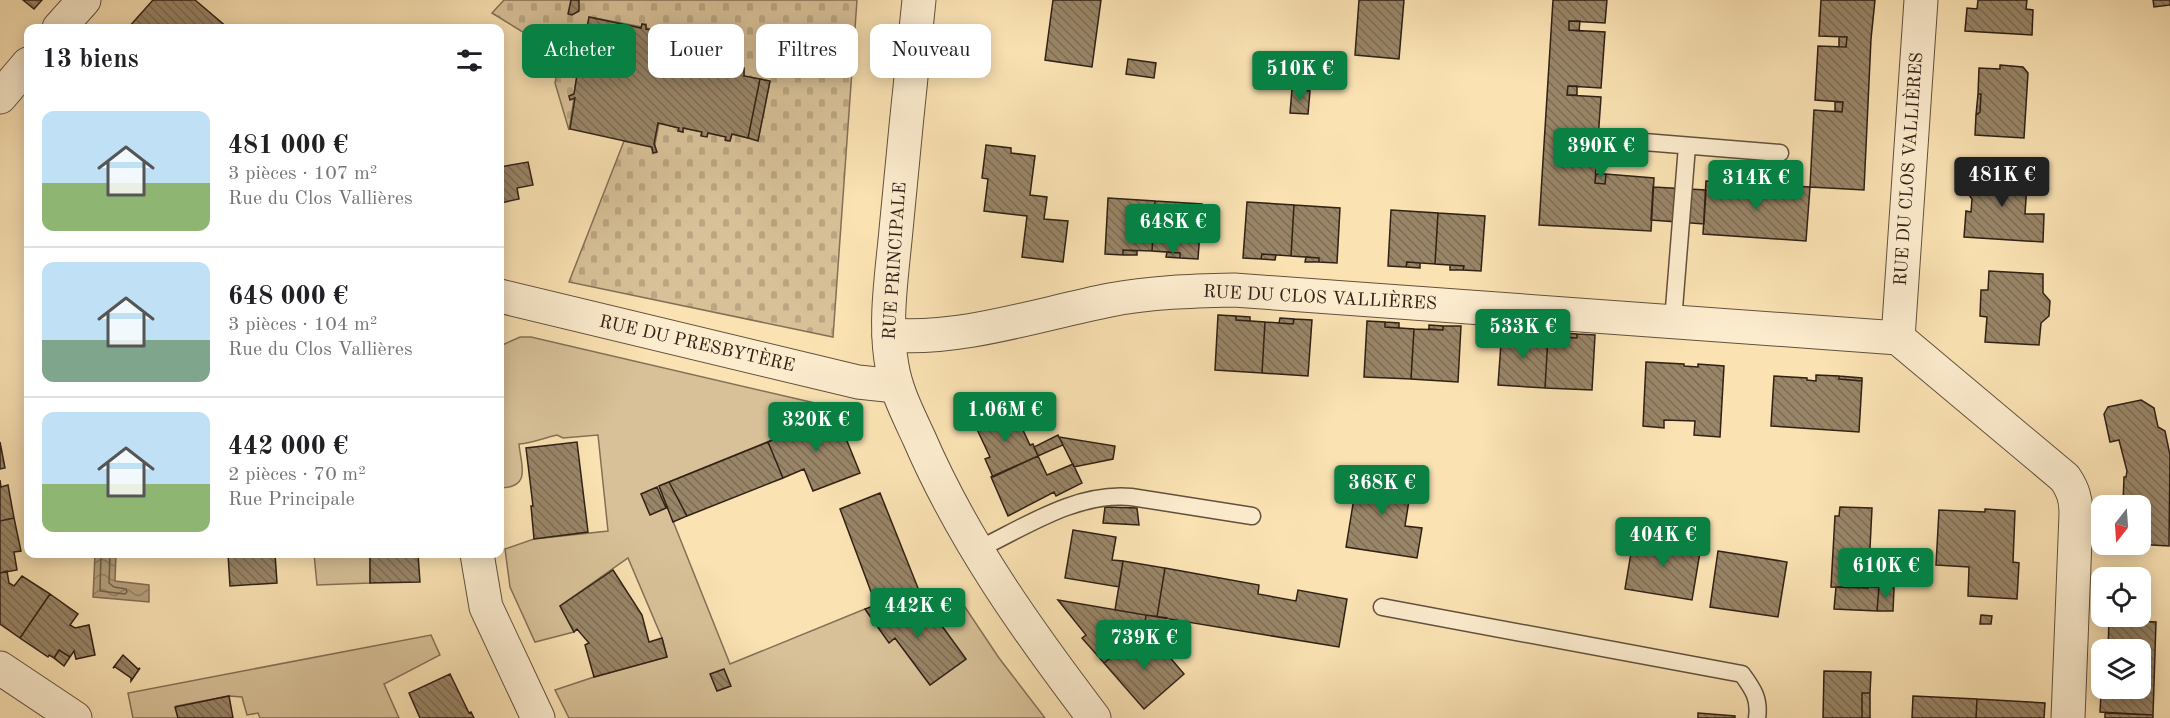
<!DOCTYPE html>
<html lang="fr">
<meta charset="utf-8">
<style>
body{margin:0;font-family:"Old Standard TT",serif;background:#f2f2f2;color:#202124;height:100vh;display:flex;flex-direction:column;font-size:22px;white-space:nowrap}
*{box-sizing:border-box;margin:0}
p{font-size:20px;color:#757577}
.icon{flex:none;width:33px;height:33px;fill:none;stroke:currentColor;stroke-width:2;stroke-linecap:round;stroke-linejoin:round}
.map{position:relative;flex:1;overflow:hidden}
.drawer{position:absolute;left:24px;top:24px;width:480px;height:534px;display:flex;flex-direction:column;background:#fff;border-radius:12px;box-shadow:0 3px 15px #0003}
.drawer>*{flex:none}
.guide{position:absolute;left:522px;top:24px;width:570px;height:54px;display:flex;gap:12px}
.needle{width:39px;rotate:197deg}
.controls{position:absolute;left:2091px;top:495px;display:grid;gap:12px}
.controls a{display:grid;place-items:center;width:60px;height:60px;border-radius:12px;background:#fff;box-shadow:0 3px 15px #0003;font-size:30px}
.price{position:absolute;translate:-50% -51px;padding:0 14px;border-radius:6px;background:#0b8043;color:#fff;font-size:20px;line-height:39px;filter:drop-shadow(0 2px 3px #0008)}
.price::after{content:'';position:absolute;left:50%;top:36px;width:18px;height:14px;margin-left:-9px;background:inherit;clip-path:polygon(0 0,100% 0,50% 100%)}
.price.on{background:#222;color:#fff}
ul{padding:0;list-style:none}
li{display:flex;align-items:center;gap:18px;height:150px;padding:0 18px}
li+li{border-top:2px solid #e0e0e0}
li span{display:grid;place-items:center;flex:none;width:168px;height:120px;border-radius:12px;color:#555}
li>.icon{margin-inline-start:auto}
span .icon{width:72px;height:72px;fill:#fffc;stroke-width:1}
li b{font-size:26px}
h2{display:flex;justify-content:space-between;align-items:center;height:72px;padding:0 18px;font-size:26px}
.tag{padding:0 21px;border-radius:12px;background:#fff;box-shadow:0 3px 15px #0003;font-size:21px;line-height:54px}
.tag.on{background:#0b8043;color:#fff}
.map>svg:first-child{display:block}
.cemetery{fill:url(#cemetery-stones);stroke:#847056;stroke-width:1.5}
.green{fill:#d8c198;stroke:#847056;stroke-width:1.5}
.water{fill:url(#water-waves);stroke:#806d53;stroke-width:1.5}
.lines{fill:none;stroke-linecap:round;stroke-linejoin:round}
.shore{stroke:#726049;stroke-width:1.5}
.building{fill:url(#building-back-hatch);stroke:#302015;stroke-width:1.5}
.service-casing{stroke:#62503c;stroke-width:19}
.minor-casing{stroke:#62503c;stroke-width:35}
.tertiary-casing{stroke:#62503c;stroke-width:35}
.service{stroke:#fcecce;stroke-width:16}
.minor{stroke:#fcecce;stroke-width:33}
.tertiary{stroke:#fcecce;stroke-width:33}
.labels{text-anchor:middle;dominant-baseline:central;stroke-width:5;stroke-linejoin:round;paint-order:stroke}
.street-label{font-size:18px;fill:#302015;stroke:#fcecce}
</style>
<div class="map">
<svg width="2170" height="718" viewBox="0 0 2170 718">
<defs>
<pattern id="cemetery-stones" width="16" height="16" patternUnits="userSpaceOnUse" patternTransform="scale(1.5)"><rect width="16" height="16" fill="#d8c198"/><path d="M2 7V4a2 2 0 0 1 4 0v3zM10 15v-3a2 2 0 0 1 4 0v3z" fill="#baa682"/></pattern>
<pattern id="water-waves" width="16" height="10" patternUnits="userSpaceOnUse" patternTransform="scale(1.5)"><rect width="16" height="10" fill="#b5a07d"/><path d="M0 5q4-4 8 0t8 0" fill="none" stroke="#948265"/></pattern>
<pattern id="building-back-hatch" width="6" height="6" patternUnits="userSpaceOnUse" patternTransform="scale(1.5)"><rect width="6" height="6" fill="#998567"/><path d="M-1 5l2 2M0 0l6 6M5-1l2 2" fill="none" stroke="#7d6c54"/></pattern>
</defs>
<rect width="100%" height="100%" fill="#fae2b3"/>
<filter id="stains"><feTurbulence type="fractalNoise" baseFrequency=".00333" numOctaves="4"/><feColorMatrix values="0 0 0 0 .2 0 0 0 0 .09 0 0 0 0 .02 0 0 0 .5 -.17"/></filter>
<radialGradient id="worn" r=".72"><stop offset=".6" stop-color="#630" stop-opacity="0"/><stop offset="1" stop-color="#630" stop-opacity=".3"/></radialGradient>
<path class="cemetery" d="M504 0H857L833 337 569 282 624 141 651 147 653 152 656 151 655 144 659 123 679 128 678 131 683 132V128L702 132 701 135 708 133 726 137V141H730L732 134 758 140 770 81 744 76V68L673 54 675 37 679 33 678 32 675 34 646 28V24H642V27L590 17 582 53 579 50 576 53 580 56 574 94 569 96 570 99 574 98 569 130 555 83 560 55 492 13Z"/>
<path class="green" d="M520 337H531L832 407 836 414 659 486 730 664 865 609 889 642 895 638 930 685 966 659 931 611 955 592 999 658 1045 718H569L555 690 594 677 667 657 662 638 628 558 560 606 574 632 535 642 510 587 505 549 534 539 608 531 598 435 563 438 557 435C543 438 533 443 519 444 521 466 532 487 500 488V346Z
M314 554H370V583L317 585Z
M431 635 440 655 384 684 399 718H260L258 713 247 715 242 697 229 696 176 706 178 718H133L128 693Z"/>
<path class="water" d="M95 554H116L115 581 149 585V602L93 597Z"/>
<g class="lines">
<path class="shore" d="M101 554 100 591 125 594 127 592 126 589 114 587 109 583 110 554"/>
</g>
<path class="building" d="M23 0H42L34 9Z
M153 0H195L228 28H128Z
M571 0H579V11L572 15 568 14Z
M1053 0H1101L1092 67 1045 60Z
M1359 0H1404L1399 59 1355 55Z
M1553 0H1607L1605 23 1569 21V30L1605 32 1601 88 1568 86 1567 95 1601 97 1595 183 1605 184 1606 174 1654 178 1651 231 1539 225Z
M1821 0H1875L1871 39 1864 190 1810 187 1814 110 1842 112 1843 102 1815 100 1818 46 1846 47 1847 37 1819 36Z
M1978 0H2027L2026 9 2033 10 2032 35 1965 31 1967 8 1977 9Z
M2153 0H2170V5L2154 7Z
M589 17 641 28 642 24 646 25V29L675 34 678 31 679 33 675 37 672 54 744 68V76L760 79 748 138 732 134 730 141 725 140 726 137 708 133 707 137 701 136 702 132 683 128V132L678 131 679 128 658 123 654 144 657 152 653 153 652 147 570 129 575 98 570 100 569 96 574 94 580 56 576 53 579 50 582 53Z
M1569 21H1580L1579 31 1569 30Z
M1839 37H1847L1846 47H1839Z
M1128 59 1156 63 1154 78 1126 74Z
M2000 65 2023 67 2028 73 2024 138 1975 135 1976 115 1980 112 1981 94H1978L1979 68 2000 69Z
M760 79 770 81 758 141 748 138Z
M1568 86H1577V95H1567Z
M1292 89 1310 91 1308 114 1290 113Z
M1978 94H1981L1980 112 1976 115Z
M1835 102H1843L1842 112 1835 111Z
M986 145 1011 148V153L1035 156 1030 195 1047 197 1044 219 1068 221 1063 262 1022 257 1027 216 984 211 988 179 982 178Z
M528 162 533 185 517 188 519 199 500 203V167Z
M2000 168 2028 170 2025 214H2044L2043 242 1964 237 1966 211 1971 212 1972 199 1969 195 1971 172 1994 173Z
M1596 174H1606L1605 184 1595 183Z
M1706 181 1810 187 1806 241 1703 234Z
M1653 187 1706 190 1704 224 1651 220Z
M1108 198 1155 201 1152 251 1123 250V255L1105 254Z
M1155 201 1202 204 1198 259 1180 258V253L1152 251Z
M1247 202 1294 205 1291 256 1262 254 1261 259 1243 258Z
M1294 205 1340 208 1337 263 1319 262V258L1291 256Z
M1391 210 1438 213 1435 264 1407 262 1406 267 1388 266Z
M1438 213 1485 216 1481 271 1463 270 1464 266 1435 264Z
M1123 250 1137 251V255H1123Z
M1167 252 1180 253V258L1166 257Z
M1262 254 1276 255 1275 260 1261 259Z
M1306 257 1319 258V262H1305Z
M1407 262 1420 263V268L1406 267Z
M1450 265 1464 266 1463 270H1450Z
M1989 271 2043 274V293L2050 301 2049 316 2041 323 2039 345 1985 342 1987 317 1980 316 1981 290H1988Z
M1218 315 1236 316V320L1265 322 1262 373 1215 370Z
M1236 316 1250 317V321L1236 320Z
M1280 318 1294 319 1293 324 1279 323Z
M1294 319 1312 320 1308 376 1262 373 1265 322 1293 324Z
M1367 321 1385 322V327L1414 329 1411 379 1364 377Z
M1385 322 1399 323V328L1385 327Z
M1429 325 1443 326V330L1429 329Z
M1443 326H1461L1458 382 1411 379 1414 329 1443 330Z
M1502 329 1520 330 1519 335 1548 337 1545 388 1498 385Z
M1520 330 1533 331V336L1519 335Z
M1563 333 1577 334V338L1563 337Z
M1577 334 1595 335 1592 390 1545 388 1548 337 1577 338Z
M1646 362 1684 364V366L1698 367V364L1724 366 1720 437 1694 435 1695 421 1664 420V428L1643 426Z
M1816 375 1839 376V379L1862 381 1859 432 1771 426 1774 376 1807 378V380L1816 381Z
M1839 376 1862 378V381L1839 379Z
M2141 400 2154 408 2158 427 2165 431 2170 455 2169 546 2134 544H2140V506L2123 504 2124 477H2126L2127 471 2119 440 2110 442 2104 414 2108 407Z
M1013 409 1030 445 1033 444 1038 456 993 477 985 459 990 457 975 425Z
M836 414 860 473 813 491 804 469 783 478 768 442Z
M1058 435 1063 445 1038 456 1034 447Z
M1059 437 1115 446 1113 459 1074 467Z
M0 442 5 468 0 469Z
M577 442 588 532 534 539 531 506H533L526 448Z
M768 442 783 478 687 516 669 482Z
M1038 456 1047 475 1073 464 1082 483 1056 496 1054 492 1008 516 991 477Z
M1352 472 1412 481 1405 526 1422 528 1417 558 1346 547 1354 498 1348 497Z
M0 480 1 487 8 485 14 518 0 521Z
M669 482 687 516 673 522 659 486Z
M657 487 666 508 650 515 641 494Z
M880 493 918 588 876 605 840 509Z
M1105 507 1137 508 1139 525 1103 523Z
M1840 507 1872 508 1868 588 1831 587 1835 516H1839Z
M1985 509 2015 511 2013 562 2019 563 2017 599 1968 596 1969 567 1936 565 1939 510 1985 512Z
M14 518 21 551 14 552 17 570 0 573V521Z
M1073 530 1116 537 1112 560 1123 561 1119 587 1065 578Z
M1634 535 1701 546 1692 600 1625 589Z
M1718 551 1787 562 1778 617 1710 607Z
M228 554H275L277 583 230 586Z
M370 554H418L420 582 370 583Z
M1123 561 1165 568 1157 617 1115 610Z
M1165 568 1259 585 1258 594 1296 601 1298 590 1347 599 1339 647 1157 617Z
M613 570 642 615 649 642 662 638 667 657 594 677 585 645 589 643 577 629 574 632 560 606Z
M7 571 9 583 14 586 22 576 50 594 20 638 0 624V573Z
M1836 587H1879L1877 611 1834 609Z
M1879 587 1894 588 1893 611H1877Z
M50 594 78 614 70 625 75 628 89 625 95 655 76 659 74 651 70 657 59 650 54 658 49 655 48 657 20 638Z
M896 597 914 623 931 611 966 659 930 685 895 638 889 643 865 609Z
M1058 600 1146 615 1144 631 1104 663 1082 638 1086 635Z
M1146 615 1167 618 1163 636 1144 631Z
M1981 615 1992 616 1991 624H1980Z
M2109 620 2156 622 2153 715 2100 712 2101 694 2106 695V688H2140V650H2108Z
M1134 639 1144 650 1155 640 1184 674 1144 709 1104 663Z
M59 650 70 657 64 666 54 658Z
M123 655 138 669 140 668 131 681V678L115 667 113 668Z
M724 669 731 686 717 691 710 674Z
M1824 671 1871 672 1870 693H1862V718H1823Z
M450 674 469 713 471 712 474 718H420L409 693Z
M1862 693H1870V718H1862Z
M229 696 233 718H178L175 707Z
M1913 696 1977 699 1976 718H1912Z
M1977 699 2045 703 2044 718H1976Z
M1698 713 1735 716V718H1698Z
M2105 713 2153 715V718H2105Z"/>
<g class="lines">
<g class="service-casing">
<path id="service" d="M1644 142 1780 153
M1673 321 1687 146
M977 550C1025 527 1076 492 1131 497L1252 516
M1382 607 1742 674C1753 689 1760 699 1757 718"/>
</g>
<g class="minor-casing">
<path id="minor" d="M59 28 84 0
M0 97 28 64
M500 296 858 382 896 386
M889 335C961 341 1039 314 1110 300 1151 292 1192 291 1234 290L1898 338 2065 478C2073 490 2076 499 2076 514L2068 718
M1898 338 1921 0
M477 554 486 607 538 718
M0 668 75 718"/>
</g>
<g class="tertiary-casing">
<path id="tertiary" d="M919 0C911 77 903 153 896 230 892 274 884 322 892 366 896 391 908 414 919 438 963 540 1027 630 1094 718"/>
</g>
<use href="#service" class="service"/>
<use href="#minor" class="minor"/>
<use href="#tertiary" class="tertiary"/>
</g>
<g class="labels">
<g class="street-label">
<text transform="translate(1909 169) rotate(-86)">RUE DU CLOS VALLIÈRES</text>
<text transform="translate(895 261) rotate(-86)">RUE PRINCIPALE</text>
<text transform="translate(1320 298) rotate(3)">RUE DU CLOS VALLIÈRES</text>
<text transform="translate(697 344) rotate(13)">RUE DU PRESBYTÈRE</text>
</g>
</g>
<rect width="100%" height="100%" filter="url(#stains)"/>
<rect width="100%" height="100%" fill="url(#worn)"/>
</svg>
<div class="controls">
<a><svg class="needle" viewBox="-14 -14 28 28"><path d="M0-13l5 13h-10z" fill="#e53935"/><path d="M0 13l5-13h-10z" fill="#757577"/></svg></a>
<a><svg class="icon" aria-label="locate" viewBox="0 0 24 24"><circle cx="12" cy="12" r="6"/><path d="M12 2v4M12 18v4M2 12h4M18 12h4"/></svg></a>
<a><svg class="icon" aria-label="layers" viewBox="0 0 24 24"><path d="M12 4l9 5-9 5-9-5zM3 14l9 5 9-5"/></svg></a>
</div>
<b class="price" style="left:1300px;top:102px">510K €</b>
<b class="price" style="left:1601px;top:179px">390K €</b>
<b class="price on" style="left:2002px;top:208px">481K €</b>
<b class="price" style="left:1756px;top:211px">314K €</b>
<b class="price" style="left:1173px;top:255px">648K €</b>
<b class="price" style="left:1523px;top:360px">533K €</b>
<b class="price" style="left:1005px;top:443px">1.06M €</b>
<b class="price" style="left:816px;top:453px">320K €</b>
<b class="price" style="left:1382px;top:516px">368K €</b>
<b class="price" style="left:1663px;top:568px">404K €</b>
<b class="price" style="left:1886px;top:599px">610K €</b>
<b class="price" style="left:918px;top:639px">442K €</b>
<b class="price" style="left:1144px;top:671px">739K €</b>
<div class="guide">
<a class="tag on">Acheter</a>
<a class="tag">Louer</a>
<a class="tag">Filtres</a>
<a class="tag">Nouveau</a>
</div>
<section class="drawer">
<h2>13 biens<svg class="icon" aria-label="filters" viewBox="0 0 24 24"><path d="M4 7h16M4 17h16"/><circle cx="9" cy="7" r="2"/><circle cx="15" cy="17" r="2"/></svg></h2>
<ul>
<li><span style="background:linear-gradient(#bfe0f5 60%,#8fb573 0)"><svg class="icon" aria-label="home" viewBox="0 0 24 24"><path d="M3 11l9-7 9 7M6 9v11h12V9"/></svg></span><div><b>481 000 €</b><p>3 pièces · 107 m²</p><p>Rue du Clos Vallières</p></div></li>
<li><span style="background:linear-gradient(#bfe0f5 65%,#7fa58c 0)"><svg class="icon" aria-label="home" viewBox="0 0 24 24"><path d="M3 11l9-7 9 7M6 9v11h12V9"/></svg></span><div><b>648 000 €</b><p>3 pièces · 104 m²</p><p>Rue du Clos Vallières</p></div></li>
<li><span style="background:linear-gradient(#bfe0f5 60%,#8fb573 0)"><svg class="icon" aria-label="home" viewBox="0 0 24 24"><path d="M3 11l9-7 9 7M6 9v11h12V9"/></svg></span><div><b>442 000 €</b><p>2 pièces · 70 m²</p><p>Rue Principale</p></div></li>
</ul>
</section>
</div>
